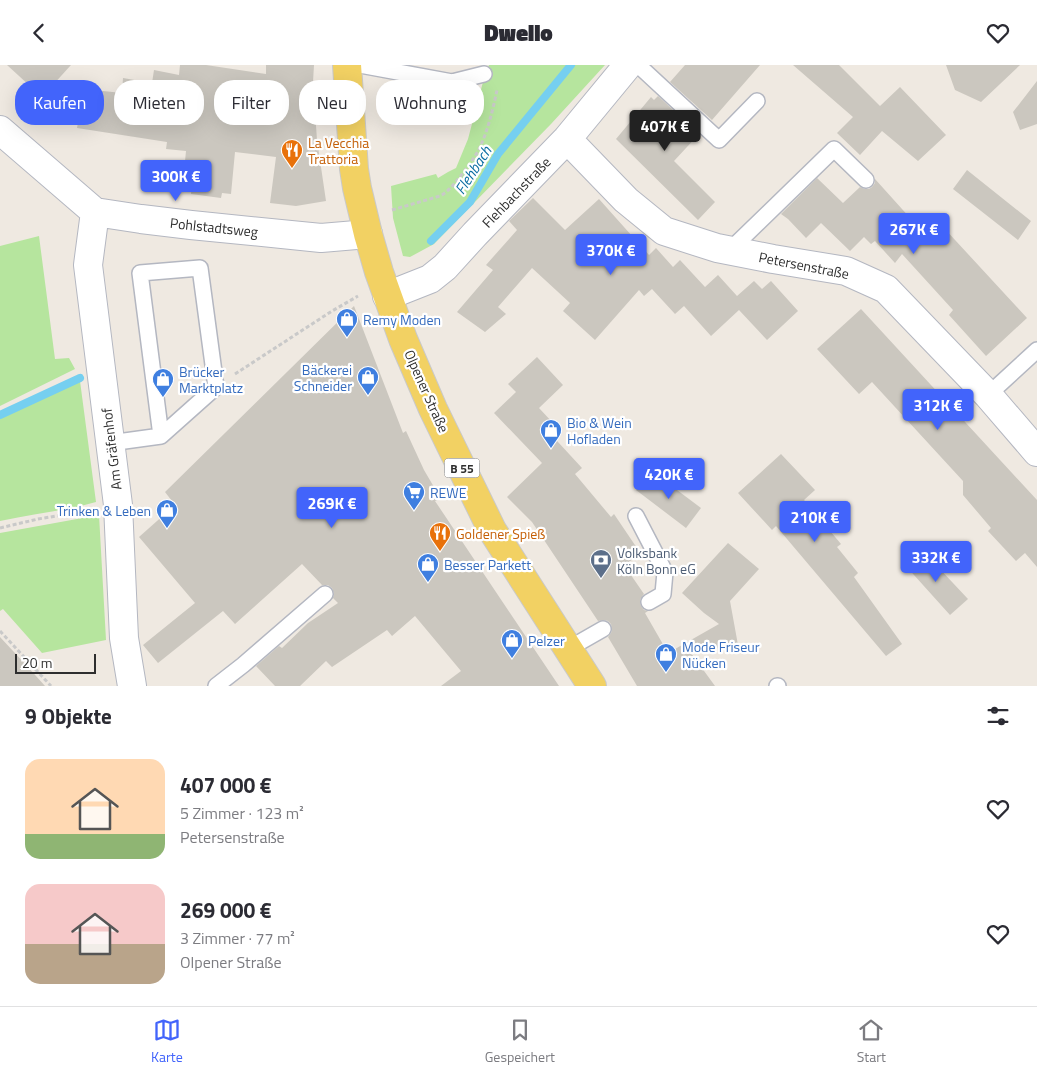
<!DOCTYPE html>
<html lang="de">
<meta charset="utf-8">
<style>
body{margin:0;font-family:"Titillium Web",sans-serif;background:#f2f2f3;color:#2b2b33;height:100vh;display:flex;flex-direction:column;font-size:19px;white-space:nowrap}
*{box-sizing:border-box;margin:0}
p{font-size:16px;color:#7c7c81}
.icon{flex:none;width:28px;height:28px;fill:none;stroke:currentColor;stroke-width:2;stroke-linecap:round;stroke-linejoin:round}
.map{position:relative;height:621px;overflow:hidden}
.drawer{display:flex;flex-direction:column;background:#fff;flex:1}
.drawer>*{flex:none}
.banner{position:absolute;left:15px;top:15px;width:500px;height:45px;display:flex;gap:10px}
.scale{position:absolute;left:15px;bottom:12px;width:81px;box-sizing:border-box;padding-left:5px;border:2px solid #2e2e2e;border-top:0;font-size:14px;line-height:18px;white-space:nowrap;color:#2e2e2e;-webkit-text-stroke:4px #fff;paint-order:stroke}
.price{position:absolute;translate:-50% -42px;padding:0 11px;border-radius:5px;background:#4264fb;color:#fff;font-size:16px;line-height:32px;filter:drop-shadow(0 1px 2px #0008)}
.price::after{content:'';position:absolute;left:50%;top:30px;width:15px;height:11px;margin-left:-8px;background:inherit;clip-path:polygon(0 0,100% 0,50% 100%)}
.price.on{background:#222;color:#fff}
ul{padding:0;list-style:none}
li{display:flex;align-items:center;gap:15px;height:125px;padding:0 25px}
li span{display:grid;place-items:center;flex:none;width:140px;height:100px;border-radius:15px;color:#555}
li>.icon{margin-inline-start:auto}
span .icon{width:60px;height:60px;fill:#fffc;stroke-width:1}
li b{font-size:21px}
h2{display:flex;justify-content:space-between;align-items:center;height:60px;padding:0 25px;font-size:21px}
.tag{padding:0 18px;border-radius:20px;background:#fff;box-shadow:0 5px 20px #0002;font-size:18px;line-height:45px}
.tag.on{background:#4264fb;color:#fff}
header{display:flex;justify-content:space-between;align-items:center;height:65px;padding:0 25px;background:#fff;font-size:22px;font-weight:800}
.dock{display:flex;justify-content:space-around;align-items:center;height:70px;border-top:1px solid #e1e1e2;background:#fff;font-size:14px;color:#7c7c81}
.dock a{display:grid;justify-items:center;gap:2px}
.dock .on{color:#4264fb}
.map>svg:first-child{display:block}
.green{fill:#b6e59e}
.lines{fill:none;stroke-linecap:round;stroke-linejoin:round}
.stream{stroke:#75cff0;stroke-width:8}
.building{fill:#cbc7bf}
.service-casing{stroke:#b4b7c1;stroke-width:18}
.minor-casing{stroke:#b4b7c1;stroke-width:30}
.primary-casing{stroke:#c9c9c9;stroke-width:30}
.path{stroke:#c9c9c9;stroke-width:3;stroke-dasharray:4 2.5;stroke-linecap:butt}
.service{stroke:#fff;stroke-width:15}
.minor{stroke:#fff;stroke-width:28}
.primary{stroke:#f2d163;stroke-width:28}
.labels{text-anchor:middle;dominant-baseline:central;stroke-width:4.5;stroke-linejoin:round;paint-order:stroke}
.shield{fill:#fff;stroke:#6d6d6d;stroke-width:1}
.shield-label{font-size:12px;font-weight:bold;fill:#2e2e2e}
.food-label{font-size:14px;fill:#c56008;stroke:#fff;text-anchor:start}
.street-label{font-size:14px;fill:#2e2e2e;stroke:#fff}
.shop-label{font-size:14px;fill:#366cbe;stroke:#fff;text-anchor:start}
.service-label{font-size:14px;fill:#4e5e75;stroke:#fff;text-anchor:start}
.water-label{font-size:15px;font-style:italic;fill:#0d6fa3;stroke:#fff}
</style>
<header><svg class="icon" aria-label="back" viewBox="0 0 24 24"><path d="M15 5l-7 7 7 7"/></svg>Dwello<svg class="icon" aria-label="heart" viewBox="0 0 24 24"><path d="M12 20l-8-8c-3-5 5-10 8-4 3-6 11-1 8 4z"/></svg></header>
<div class="map">
<svg width="1037" height="621" viewBox="0 0 1037 621">
<rect width="100%" height="100%" fill="#efe9e1"/>
<path class="green" d="M489 0H605L551 59 434 179 410 192 403 191 393 153 391 121 436 109 438 113 448 107 456 103 468 74 483 17Z
M39 171 55 294 69 293 75 304 0 341V181Z
M80 316 96 437C65 446 32 449 0 456V352L68 320 69 321Z
M99 450 106 575 42 588 3 544 0 546V468Z"/>
<g class="lines">
<path class="stream" d="M431 176 470 137 498 89 571 0
M0 350 80 313"/>
</g>
<path class="building" d="M7 0H71L42 32Z
M180 0H206L266 9V0H314L313 17 317 75 326 136 296 141 270 138 276 92 235 87 231 129 222 128 221 133 191 129 192 118 183 117 186 86 166 84 167 77 77 63 84 24 122 28 123 13 152 18 154 5 179 10Z
M685 0H760L712 55 670 17Z
M793 0H839L880 41 900 22 946 70 918 96 882 66 860 90 837 68 853 52Z
M946 0H1020L981 37 955 25Z
M1037 16V59L1020 65 1013 47Z
M658 31 699 69 674 96 715 137 698 155 616 74 651 32 654 35Z
M967 105 1031 156 1018 175 953 124Z
M817 113 843 138 860 122 864 124H869L872 122 875 118V114L920 164 931 149 932 150 1027 253 986 291 949 250 953 245 902 189 895 198 875 176 871 179 864 172 850 186 821 158 806 173 788 154 781 149Z
M533 133 565 165 599 134 649 190 656 183 673 202 680 195 705 222 718 210 737 231 754 216 762 224 771 216 798 246 767 275 739 245 711 271 684 241 675 249 652 224 644 231 639 225 595 275 563 246 570 238 532 203 498 242 506 249 485 267 457 247 493 205 486 200 517 165 509 156Z
M354 241 403 368 406 366 424 405 441 434 435 436 559 621H441L461 606 415 551 392 571 387 565 332 602 326 596 300 621H275L256 601 279 581 282 583 308 558 338 538 333 533 334 528 332 523 328 520H322L302 499 235 559 223 546 158 598 143 580 195 538 139 472 175 440 165 427Z
M861 244 1037 435V502L1025 488 1016 496 988 466 991 463 963 430V416L872 317 859 329 817 284Z
M537 292 563 320 539 343 553 358 546 364 582 403 575 409 611 452 614 449 641 489 624 500 644 529 641 533 640 536 641 541 644 545 648 546 645 548 668 588 719 559 704 548 682 528 728 478 759 504 730 536 738 580 691 588 715 621H637L608 572 611 568 612 565 611 559 608 556 604 555 598 556 532 457 507 432 542 398 494 348 516 327 508 319Z
M781 389 815 425 804 435 841 479 837 482 858 508 854 512 902 579 886 591 776 461 772 465 738 428Z
M653 407 701 443 686 463 636 425Z
M922 485 968 534 950 550 905 500Z
M0 572 27 601 45 621H0Z"/>
<g class="lines">
<g class="service-casing">
<path id="service" d="M360 0 452 17 484 9
M638 0 719 75 757 36
M730 185 834 84 866 115
M988 330 1037 285
M110 378 161 371 216 322 200 203 140 208 161 371
M636 451 665 507 663 529 649 537
M568 584 603 564
M216 621 243 600 325 529
M777 621H778"/>
</g>
<g class="minor-casing">
<path id="minor" d="M0 65 95 147 141 154 191 160 321 173 368 169
M567 74 626 135 664 166 717 183 773 194 846 206 886 224 988 330 1037 387
M95 147 88 200 118 440 124 573 132 621
M387 231 430 214 445 202 475 169 567 74 628 0"/>
</g>
<g class="primary-casing">
<path id="primary" d="M347 0 354 104 357 123 368 169 379 207 403 274 433 344 492 465 592 621"/>
</g>
<path class="path" d="M392 145 440 131C449 126 454 119 460 112 467 102 475 93 480 82 488 65 493 44 497 25
M235 309 332 246 358 231
M0 463 38 454 93 445
M0 566 51 621"/>
<use href="#service" class="service"/>
<use href="#minor" class="minor"/>
<use href="#primary" class="primary"/>
</g>
<defs>
<g id="restaurant-pin" transform="scale(1.125)"><path d="M0 17L-7.5 6A9.5 9.5 0 1 1 7.5 6Z" fill="#e8710a" stroke="#fff"/><path d="M-5-6h1v4h1v-4h1v4h1v-4h1v5L-1.5 .5V6h-2V.5L-5-1ZM5-6V6H3V1.5H1.5Q1.5-4 5-6Z" fill="#fff"/></g>
<g id="shop-pin" transform="scale(1.125)"><path d="M0 17L-7.5 6A9.5 9.5 0 1 1 7.5 6Z" fill="#3f7fe0" stroke="#fff"/><path d="M-5-2.5h2.3a2.7 3.5 0 0 1 5.4 0H5L5.5 6h-11ZM-1.5-2.5h3a1.5 2.3 0 0 0-3 0Z" fill="#fff"/></g>
<g id="supermarket-pin" transform="scale(1.125)"><path d="M0 17L-7.5 6A9.5 9.5 0 1 1 7.5 6Z" fill="#3f7fe0" stroke="#fff"/><path d="M-6-5.5h2.5l.6 2H6L4.5 2H-2.5L-4.4-4H-6ZM-1.5 3.2a1.3 1.3 0 1 0 .1 0ZM3 3.2a1.3 1.3 0 1 0 .1 0Z" fill="#fff"/></g>
<g id="bank-pin" transform="scale(1.125)"><path d="M0 17L-7.5 6A9.5 9.5 0 1 1 7.5 6Z" fill="#5c6f8a" stroke="#fff"/><path d="M-6-4H6V4H-6ZM0-2.3a2.3 2.3 0 1 0 0 4.6a2.3 2.3 0 1 0 0-4.6Z" fill="#fff"/></g>
</defs>
<g fill-rule="evenodd">
<use href="#restaurant-pin" x="292" y="85"/>
<use href="#shop-pin" x="347" y="254"/>
<use href="#shop-pin" x="368" y="312"/>
<use href="#shop-pin" x="163" y="314"/>
<use href="#shop-pin" x="551" y="365"/>
<use href="#supermarket-pin" x="414" y="427"/>
<use href="#shop-pin" x="167" y="445"/>
<use href="#restaurant-pin" x="440" y="468"/>
<use href="#bank-pin" x="601" y="495"/>
<use href="#shop-pin" x="428" y="499"/>
<use href="#shop-pin" x="512" y="575"/>
<use href="#shop-pin" x="666" y="589"/>
</g>
<g class="labels">
<rect class="shield" x="444.5" y="393.5" width="35" height="19" rx="4"/>
<g class="shield-label">
<text x="462" y="403">B 55</text>
</g>
<g class="food-label">
<text x="308" y="77">La Vecchia<tspan x="308" dy="16">Trattoria</tspan></text>
<text x="456" y="468">Goldener Spieß</text>
</g>
<g class="street-label">
<text transform="translate(516 127) rotate(-46)">Flehbachstraße</text>
<text transform="translate(214 162) rotate(6)">Pohlstadtsweg</text>
<text transform="translate(804 200) rotate(11)">Petersenstraße</text>
<text transform="translate(427 326) rotate(66)">Olpener Straße</text>
<text transform="translate(111 384) rotate(-97)">Am Gräfenhof</text>
</g>
<g class="shop-label">
<text x="363" y="254">Remy Moden</text>
<text x="352" y="304" text-anchor="end">Bäckerei<tspan x="352" dy="16">Schneider</tspan></text>
<text x="179" y="306">Brücker<tspan x="179" dy="16">Marktplatz</tspan></text>
<text x="567" y="357">Bio &amp; Wein<tspan x="567" dy="16">Hofladen</tspan></text>
<text x="430" y="427">REWE</text>
<text x="151" y="445" text-anchor="end">Trinken &amp; Leben</text>
<text x="444" y="499">Besser Parkett</text>
<text x="528" y="575">Pelzer</text>
<text x="682" y="581">Mode Friseur<tspan x="682" dy="16">Nücken</tspan></text>
</g>
<g class="service-label">
<text x="617" y="487">Volksbank<tspan x="617" dy="16">Köln Bonn eG</tspan></text>
</g>
<g class="water-label">
<text transform="translate(473 105) rotate(-57)">Flehbach</text>
</g>
</g>
</svg>
<div class="scale">20 m</div>
<b class="price on" style="left:665px;top:87px">407K €</b>
<b class="price" style="left:176px;top:137px">300K €</b>
<b class="price" style="left:914px;top:190px">267K €</b>
<b class="price" style="left:611px;top:211px">370K €</b>
<b class="price" style="left:938px;top:366px">312K €</b>
<b class="price" style="left:669px;top:435px">420K €</b>
<b class="price" style="left:332px;top:464px">269K €</b>
<b class="price" style="left:815px;top:478px">210K €</b>
<b class="price" style="left:936px;top:518px">332K €</b>
<div class="banner">
<a class="tag on">Kaufen</a>
<a class="tag">Mieten</a>
<a class="tag">Filter</a>
<a class="tag">Neu</a>
<a class="tag">Wohnung</a>
</div>
</div>
<section class="drawer">
<h2>9 Objekte<svg class="icon" aria-label="filters" viewBox="0 0 24 24"><path d="M4 7h16M4 17h16"/><circle cx="9" cy="7" r="2"/><circle cx="15" cy="17" r="2"/></svg></h2>
<ul>
<li><span style="background:linear-gradient(#ffd9b3 75%,#8fb573 0)"><svg class="icon" aria-label="home" viewBox="0 0 24 24"><path d="M3 11l9-7 9 7M6 9v11h12V9"/></svg></span><div><b>407 000 €</b><p>5 Zimmer · 123 m²</p><p>Petersenstraße</p></div><svg class="icon" aria-label="heart" viewBox="0 0 24 24"><path d="M12 20l-8-8c-3-5 5-10 8-4 3-6 11-1 8 4z"/></svg></li>
<li><span style="background:linear-gradient(#f6c9c9 60%,#b9a48a 0)"><svg class="icon" aria-label="home" viewBox="0 0 24 24"><path d="M3 11l9-7 9 7M6 9v11h12V9"/></svg></span><div><b>269 000 €</b><p>3 Zimmer · 77 m²</p><p>Olpener Straße</p></div><svg class="icon" aria-label="heart" viewBox="0 0 24 24"><path d="M12 20l-8-8c-3-5 5-10 8-4 3-6 11-1 8 4z"/></svg></li>
</ul>
</section>
<nav class="dock">
<a class="on"><svg class="icon" aria-label="map" viewBox="0 0 24 24"><path d="M3 6l6-2 6 2 6-2v14l-6 2-6-2-6 2zM9 4v14M15 6v14"/></svg>Karte</a>
<a><svg class="icon" aria-label="saved" viewBox="0 0 24 24"><path d="M7 4h10v16l-5-4-5 4z"/></svg>Gespeichert</a>
<a><svg class="icon" aria-label="home" viewBox="0 0 24 24"><path d="M3 11l9-7 9 7M6 9v11h12V9"/></svg>Start</a>
</nav>
